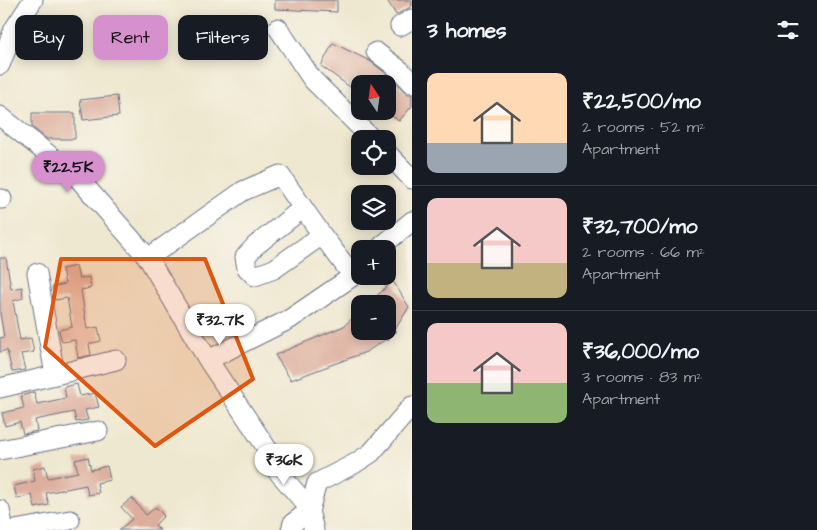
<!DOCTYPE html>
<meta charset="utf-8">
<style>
body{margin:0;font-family:"Architects Daughter",sans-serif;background:#20242c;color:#f1f3f6;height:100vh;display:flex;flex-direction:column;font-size:19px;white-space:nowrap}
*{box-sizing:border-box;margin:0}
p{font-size:16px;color:#9ea1a6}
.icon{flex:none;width:28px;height:28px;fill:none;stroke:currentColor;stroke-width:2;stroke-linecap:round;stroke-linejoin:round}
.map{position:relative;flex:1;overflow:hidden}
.details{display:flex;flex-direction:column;background:#171b24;width:405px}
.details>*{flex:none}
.hud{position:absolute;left:15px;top:15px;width:321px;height:45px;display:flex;gap:10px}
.needle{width:32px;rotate:347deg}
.buttons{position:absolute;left:351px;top:75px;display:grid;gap:10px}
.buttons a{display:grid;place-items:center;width:45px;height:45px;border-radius:10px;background:#171b24;box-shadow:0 2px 12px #0003;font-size:25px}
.price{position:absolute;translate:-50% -42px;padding:0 11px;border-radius:18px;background:#fff;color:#222;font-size:16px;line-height:32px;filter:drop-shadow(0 1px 2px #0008)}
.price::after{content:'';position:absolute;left:50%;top:30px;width:15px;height:11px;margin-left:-8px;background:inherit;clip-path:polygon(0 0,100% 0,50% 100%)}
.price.current{background:#d690ce;color:#111}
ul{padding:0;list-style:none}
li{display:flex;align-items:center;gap:15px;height:125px;padding:0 15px}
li+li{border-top:1px solid #363941}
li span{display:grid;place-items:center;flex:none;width:140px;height:100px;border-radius:10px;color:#555}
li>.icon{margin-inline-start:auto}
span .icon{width:60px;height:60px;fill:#fffc;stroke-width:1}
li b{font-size:21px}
h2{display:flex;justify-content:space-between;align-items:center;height:60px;padding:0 15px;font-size:21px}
.pill{padding:0 18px;border-radius:10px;background:#171b24;box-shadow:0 2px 12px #0003;font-size:18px;line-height:45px}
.pill.current{background:#d690ce;color:#111}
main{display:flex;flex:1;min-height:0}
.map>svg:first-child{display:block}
.building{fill:#ddae9c}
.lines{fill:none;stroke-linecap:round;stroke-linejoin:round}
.minor-casing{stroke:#657086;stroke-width:21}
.minor{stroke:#fff;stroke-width:19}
.marked{fill:#de5710;fill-opacity:0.2;stroke:#de5710;stroke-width:4;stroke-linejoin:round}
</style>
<main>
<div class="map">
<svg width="412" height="530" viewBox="0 0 412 530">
<rect width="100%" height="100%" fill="#f7f3e8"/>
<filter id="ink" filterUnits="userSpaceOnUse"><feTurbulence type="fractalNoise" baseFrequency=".02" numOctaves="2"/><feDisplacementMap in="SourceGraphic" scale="10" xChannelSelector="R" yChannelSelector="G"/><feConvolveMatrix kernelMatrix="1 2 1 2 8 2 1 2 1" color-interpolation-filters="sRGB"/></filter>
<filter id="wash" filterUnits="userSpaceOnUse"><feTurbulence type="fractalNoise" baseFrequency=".0096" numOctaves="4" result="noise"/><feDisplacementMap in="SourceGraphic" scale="20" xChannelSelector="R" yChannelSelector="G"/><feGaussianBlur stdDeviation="1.12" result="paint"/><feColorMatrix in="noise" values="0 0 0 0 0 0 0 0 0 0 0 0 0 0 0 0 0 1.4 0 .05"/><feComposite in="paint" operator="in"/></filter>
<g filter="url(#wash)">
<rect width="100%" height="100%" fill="#efe8d0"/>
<g id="blocks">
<path class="building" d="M275 0H337V12L275 9Z
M387 0H412V6L396 15Z
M333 43 370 61 392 78 404 91 408 94H412V106L399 121 388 113V84H360V94L321 66Z
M117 96 119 116 83 120 80 100Z
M32 113H75V139H47L32 127Z
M0 258H6L11 289 22 287 23 298 13 301 20 340 31 338 34 352 21 354 25 370 12 372 7 350 0 352V338L4 337 0 313Z
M76 266 79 279 89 277 91 288 81 290 87 329 98 327 101 341 89 344 91 355 78 358 75 340 62 342 59 330 72 327 67 298 55 300 52 287 65 284 62 269Z
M393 281 409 307 394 331H397L391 335 388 341V338L366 352 291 380 275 355 344 326 360 311V331H388V304H368Z
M77 384 80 396 95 393 99 407 85 410 88 420 76 422 74 412 35 420 37 431 23 434 20 422 5 426 2 413 24 408 21 396 34 392 37 404 66 398 64 387Z
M88 457 91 470 107 466 110 480 97 483 99 493 88 495 86 485 46 493 49 505 35 508 32 495 17 499 14 486 35 481 33 469 45 466 48 478 78 472 75 460Z
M132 498 146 515 156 507 164 516 155 525 160 530H119L132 519 121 507Z"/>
</g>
</g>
<g filter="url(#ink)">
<use href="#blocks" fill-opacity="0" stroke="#657086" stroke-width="1"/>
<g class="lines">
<g class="minor-casing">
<path id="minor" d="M400 26 412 19
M278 28 312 79 372 139
M376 52 400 70 412 83
M0 65 14 29 33 0
M0 116 78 178 148 258 208 360 268 450 267 459 310 509
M388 154 412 179
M0 199H2
M379 249 384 244 412 221
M148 258 243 191 280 175 322 235
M208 360 290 319 353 276 322 235 274 269 255 276 247 268 245 257 255 246 303 208
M55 375 116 360
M0 388 55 375 37 273
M0 450 98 431
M0 510 4 530
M309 511 314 530
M15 530 70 520
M291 530 293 523 309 511 317 483 354 464 371 453 412 406"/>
</g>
<use href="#minor" class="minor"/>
</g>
</g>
<path class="marked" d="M61 259H205L253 379 155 446 45 347Z"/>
</svg>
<div class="buttons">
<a><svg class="needle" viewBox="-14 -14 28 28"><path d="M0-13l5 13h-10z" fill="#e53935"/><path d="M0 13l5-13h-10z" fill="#9ea1a6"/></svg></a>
<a><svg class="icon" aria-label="locate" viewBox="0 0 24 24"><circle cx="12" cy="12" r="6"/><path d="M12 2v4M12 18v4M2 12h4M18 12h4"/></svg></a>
<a><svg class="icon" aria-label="layers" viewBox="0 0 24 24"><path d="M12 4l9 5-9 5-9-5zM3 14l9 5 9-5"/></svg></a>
<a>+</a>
<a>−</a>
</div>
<b class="price current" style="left:68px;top:193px">₹22.5K</b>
<b class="price" style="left:220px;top:346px">₹32.7K</b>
<b class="price" style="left:284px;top:486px">₹36K</b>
<div class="hud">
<a class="pill">Buy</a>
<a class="pill current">Rent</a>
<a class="pill">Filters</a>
</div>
</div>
<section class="details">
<h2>3 homes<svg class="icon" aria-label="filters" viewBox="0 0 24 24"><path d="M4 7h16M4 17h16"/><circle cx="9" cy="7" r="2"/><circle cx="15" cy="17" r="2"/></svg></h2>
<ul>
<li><span style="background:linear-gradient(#ffd9b3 70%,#9aa5b1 0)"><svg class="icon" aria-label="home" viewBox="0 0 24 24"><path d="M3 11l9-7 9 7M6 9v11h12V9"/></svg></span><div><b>₹22,500/mo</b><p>2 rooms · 52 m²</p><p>Apartment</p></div></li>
<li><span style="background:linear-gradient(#f6c9c9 65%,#c2b280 0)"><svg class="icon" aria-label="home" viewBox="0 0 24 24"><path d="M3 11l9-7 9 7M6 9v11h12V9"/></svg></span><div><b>₹32,700/mo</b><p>2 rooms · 66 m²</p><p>Apartment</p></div></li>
<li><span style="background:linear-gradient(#f6c9c9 60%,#8fb573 0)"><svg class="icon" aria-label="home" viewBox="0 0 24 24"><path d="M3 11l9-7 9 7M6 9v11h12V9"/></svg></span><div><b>₹36,000/mo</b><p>3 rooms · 83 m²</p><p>Apartment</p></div></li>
</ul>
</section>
</main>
